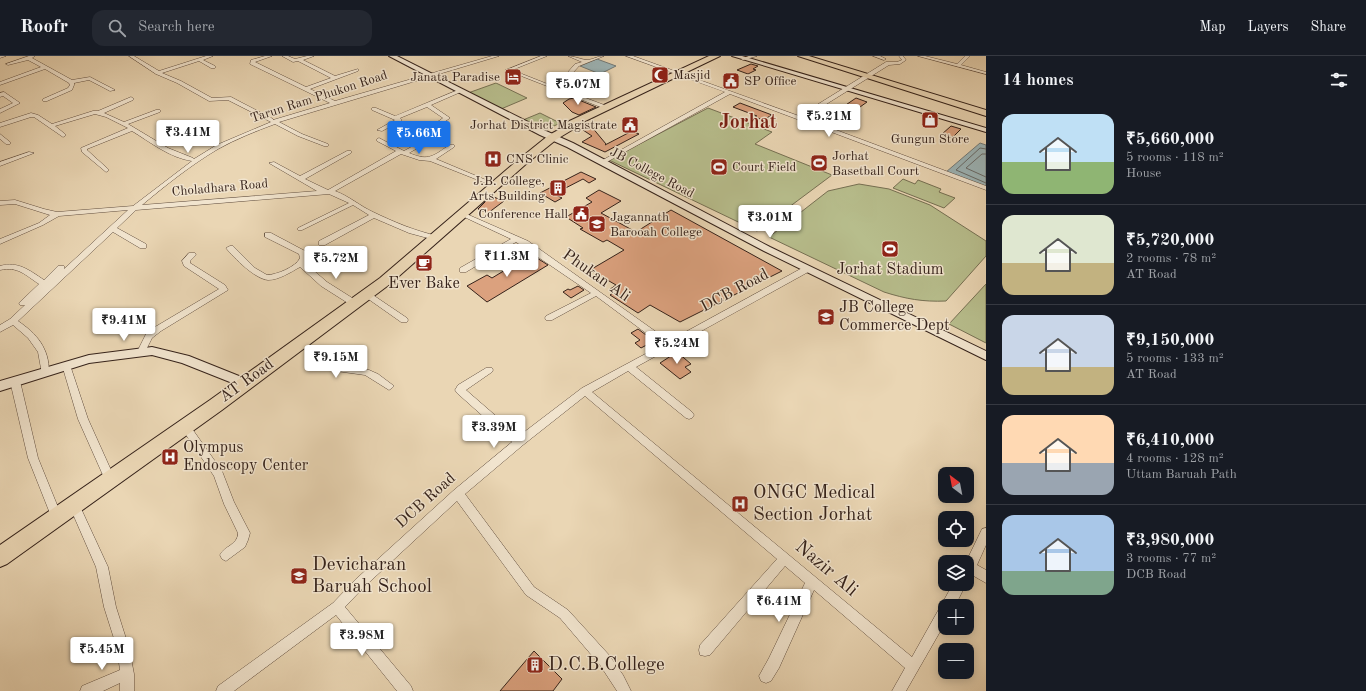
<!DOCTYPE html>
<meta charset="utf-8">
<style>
body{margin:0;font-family:"Old Standard TT",serif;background:#242831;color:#f1f3f6;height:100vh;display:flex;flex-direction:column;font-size:15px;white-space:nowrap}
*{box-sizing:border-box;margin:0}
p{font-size:13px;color:#9ea1a6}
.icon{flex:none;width:22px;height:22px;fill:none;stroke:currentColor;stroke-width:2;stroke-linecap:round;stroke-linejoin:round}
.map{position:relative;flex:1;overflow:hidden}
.side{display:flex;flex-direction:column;background:#171b24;width:380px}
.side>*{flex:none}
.needle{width:26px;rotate:328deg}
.buttons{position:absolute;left:938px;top:411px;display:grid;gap:8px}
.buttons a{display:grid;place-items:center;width:36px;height:36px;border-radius:8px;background:#171b24;box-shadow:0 2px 10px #0003;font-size:20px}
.price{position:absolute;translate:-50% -34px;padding:0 9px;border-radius:4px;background:#fff;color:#222;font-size:13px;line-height:26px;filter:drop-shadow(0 1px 2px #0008)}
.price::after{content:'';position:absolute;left:50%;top:24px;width:12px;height:9px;margin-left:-6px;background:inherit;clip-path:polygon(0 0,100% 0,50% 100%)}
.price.selected{background:#1a73e8;color:#fff}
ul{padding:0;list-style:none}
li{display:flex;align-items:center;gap:12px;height:100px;padding:0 16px}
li+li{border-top:1px solid #363941}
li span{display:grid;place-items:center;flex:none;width:112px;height:80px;border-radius:12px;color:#555}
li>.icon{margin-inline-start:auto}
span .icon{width:48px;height:48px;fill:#fffc;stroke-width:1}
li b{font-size:17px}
h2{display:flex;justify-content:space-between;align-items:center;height:48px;padding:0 16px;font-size:17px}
header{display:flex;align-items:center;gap:24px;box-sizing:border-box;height:56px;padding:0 20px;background:#171b24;border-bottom:1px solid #363941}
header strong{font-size:19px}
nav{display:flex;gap:22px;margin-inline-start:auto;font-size:14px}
.search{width:280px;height:36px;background:#242831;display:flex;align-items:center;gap:10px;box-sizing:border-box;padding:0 14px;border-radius:12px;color:#9ea1a6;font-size:15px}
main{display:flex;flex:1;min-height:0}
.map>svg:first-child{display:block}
.green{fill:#b7bd8c;stroke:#767053}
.water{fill:#9db6b9;stroke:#737b79}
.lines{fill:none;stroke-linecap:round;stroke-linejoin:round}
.shore{stroke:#696c6a;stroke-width:1}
.building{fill:#dba17e;stroke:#35221a}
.street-casing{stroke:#624f40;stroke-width:1}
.secondary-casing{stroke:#35221a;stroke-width:2}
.primary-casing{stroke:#35221a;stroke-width:2}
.highway-casing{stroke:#35221a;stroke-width:2}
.street{fill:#f1e4ce;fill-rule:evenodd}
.secondary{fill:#f1e4ce;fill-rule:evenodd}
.primary{fill:#ead6b4;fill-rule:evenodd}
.highway{fill:#ead6b4;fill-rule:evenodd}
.labels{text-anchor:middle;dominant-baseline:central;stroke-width:3;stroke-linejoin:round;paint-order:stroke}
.far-poi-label{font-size:13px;fill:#35221a;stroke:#f1e4ce;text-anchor:start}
.far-street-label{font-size:13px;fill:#35221a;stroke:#f1e4ce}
.poi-label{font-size:16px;fill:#35221a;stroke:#f1e4ce}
.street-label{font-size:16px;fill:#35221a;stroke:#f1e4ce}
.near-poi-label{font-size:19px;fill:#35221a;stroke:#f1e4ce;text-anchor:start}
.near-street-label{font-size:19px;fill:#35221a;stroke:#f1e4ce}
.far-town-label{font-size:20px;font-weight:bold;fill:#7a1f14;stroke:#f1e4ce}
</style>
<header>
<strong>Roofr</strong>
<div class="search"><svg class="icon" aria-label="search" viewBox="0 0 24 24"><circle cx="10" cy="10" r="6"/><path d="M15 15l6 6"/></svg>Search here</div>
<nav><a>Map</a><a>Layers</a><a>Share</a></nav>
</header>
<main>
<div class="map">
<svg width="986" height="635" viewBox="0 0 986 635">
<rect width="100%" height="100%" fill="#ead6b4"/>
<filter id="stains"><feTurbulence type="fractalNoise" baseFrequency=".005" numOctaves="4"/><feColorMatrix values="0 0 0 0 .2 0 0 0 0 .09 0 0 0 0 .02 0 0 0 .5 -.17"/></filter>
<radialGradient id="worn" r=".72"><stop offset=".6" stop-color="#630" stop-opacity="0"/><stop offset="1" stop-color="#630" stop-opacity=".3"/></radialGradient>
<path class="green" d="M496 27 527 42 501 53 468 37Z
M708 52 772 76 755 88 832 119 757 175 609 104Z
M540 57 560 67C541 77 541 73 523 64Z
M903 123 915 128 918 124 941 133 939 136 955 142 944 152 893 132Z
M859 128 889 133 930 149 986 185V200L946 245C923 246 906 243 884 236L769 181 828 135Z
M986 228V287L949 268Z"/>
<path class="water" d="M597 3 616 10 600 18 580 10Z
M980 87 986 89V131L946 116Z"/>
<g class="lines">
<path class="shore" d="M986 93 980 92 956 114 986 127
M986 98H982L966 112 986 121"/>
</g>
<path class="building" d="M751 8 758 10 753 13 756 14 748 18 737 14Z
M574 42 596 51 579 59 572 56 563 47 569 43Z
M856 42 867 46 846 61 834 57Z
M740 47 772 59 763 64 755 61 757 60 733 51Z
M591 70 606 88 605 89 632 75 639 78 605 96 582 86 592 80 583 74Z
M951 70 961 73 953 81 941 79Z
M581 116 596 123 589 127 583 123 554 138 562 142 555 146 540 137Z
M599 134 621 145 601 157 636 176 671 154 782 215 680 266 650 249 638 257 610 239 613 237 609 234 616 229 590 214 624 194 607 184 603 186 580 173 583 172 566 161 592 146 586 142Z
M491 140 504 145 488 157 478 153Z
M529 197 548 209 487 246 467 230 487 219 492 222 525 202 523 201Z
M578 230 584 234 571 242 563 236 568 233 570 234Z
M638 273 654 285 641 292 635 287 640 284 631 277Z
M677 296 691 308 685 311 691 316 680 323 660 307Z
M534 595 562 623 553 635H500Z"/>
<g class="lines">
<g class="street-casing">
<path id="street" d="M0 0H6L0 2Z
M29 0H35L32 2 72 24 90 21 115 34 110 35 89 24 74 27V29L72 34 47 45H43V43L68 32 70 29 69 27 45 13 0 29V26L41 11 28 4 8 9 6 8Z
M129 0H134L159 15 206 0H213L203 4 215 10V12H211L199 5 162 17 181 25 212 42 231 41 273 63V64L330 47 250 8 251 4 265 0H272L255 6 306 31 331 22 298 5 293 6 282 0H288L295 3 307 0H314L303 4 335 20 358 13V15L310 33 335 45 492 0H499L279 66 302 78 328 88V90H324L298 80 275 68C256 75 236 83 218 93 191 109 166 129 142 149L317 135 269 107 274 106 300 120 347 95H351V97L305 123 328 134 396 95 377 85V83L379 82 404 95 422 85H426V87L409 97C426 104 431 102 445 92 449 90 450 88 454 89V91L436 103 498 129 493 130 430 105 419 104 401 98 335 135C349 140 360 150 373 156 394 166 415 175 438 180V184H435L409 177 374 162 325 189H319V185L369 159 353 149 302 174H298V172L349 147 329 138 136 154 117 172 146 188V192H140L113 176 18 265C37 278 49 292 49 316L45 319 42 318 38 296 28 282 13 269 0 276V269L10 263 25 249H20L19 247 39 228C25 219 18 210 0 214V210C18 205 29 214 44 224L58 210H64V213L128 154 59 160 43 169 0 188V183L39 167 50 159 15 148 0 149V145L15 144 44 153 57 156 133 150 192 105C170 102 150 86 132 75L87 93V94L108 113V115L106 116 82 96 81 92 128 72 106 61 95 58 55 70 65 78V80L63 81 34 61H31L0 71V67L31 57 38 59 52 68 93 55H98L131 41 134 43 133 44 104 57 124 66 156 54H160V56L128 68 168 92 193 102 194 103 215 90 168 67V65H172L219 88 271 66 228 44 209 45 177 27 156 18Z
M541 0H547L512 14 555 31 575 8 582 6 568 0C574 0 582 4 588 4 594 3 598 0 604 0L579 10 559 32 607 50V52H603L506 14Z
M626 0H633L799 60 886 6H897L902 4 899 0H903L906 4 900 8 889 9 804 62 986 130V134L730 38 605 107H601V105L725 36Z
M749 0H757L743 4 741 3Z
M873 0H880L886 3 884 4Z
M918 0H925L957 8 965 0H970L961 9 986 16V18Z
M458 34 463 35 431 49 450 62 441 68 436 67 443 62 427 51 400 62 402 64 401 65 382 75 377 74 395 64 372 54V52H376L395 60Z
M4 36 20 47 0 57V53L13 47 3 40 0 41V37Z
M0 78 10 86V88H6L0 83Z
M29 96 34 97 0 110V106Z
M462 156 528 185 669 285 804 211H810V215L636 311 692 356 694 359 692 362 689 363 686 362 628 315 592 336 912 601 953 528H966L955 550H945V567L906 635H892L905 612 814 534 779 612 771 625 766 627 761 625 759 620 769 602 805 527 785 510 710 599 705 600 700 599 699 594 700 589 777 503 585 340 523 389 465 438 534 531 568 554 609 599 623 619 631 635H617L600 609 560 562 526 539 457 445 363 532 345 551 411 630 413 635H397L336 559 234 635H216L218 630 333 547 355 524 454 434 512 386 457 337 455 334 458 329 486 312H492L493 314 492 316 466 334 519 380 582 332 662 289 596 240 552 264H546L545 262 546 260 591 237 516 186 466 216H460V212L511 183 460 159V157Z
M265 177H271L305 195 308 202 305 207 327 226 357 245 358 247 357 249H351L321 230 300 211C291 216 279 224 268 224 255 223 234 202 226 192L230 190H233L255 212 267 219C276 219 296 211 300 202L299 198 265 181Z
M189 197H195L196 199 190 205V207L225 229 228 234 161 275 152 282 144 298H138L137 296 146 278 155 271 219 233 184 210 182 205Z
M367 235 407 262 408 264 407 266H401L364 240 363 238 364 236Z
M301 283 341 310 369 314 378 318 394 330 392 332 389 334 365 319 336 315 298 288 297 286Z
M66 306 70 309 88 363 115 423 114 426 110 428 106 426 78 363 62 309Z
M15 322 18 323 20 325 38 402 62 461 61 465 57 466 53 465 28 402 10 325 12 323Z
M185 366 188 367 222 415 234 446 250 477 248 484 245 491 226 505 222 503 220 499C224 490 238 489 238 477L224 448 214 420 180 370 182 367Z
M74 444 78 446 108 511 116 551 129 592 134 618V635H120V627L103 635H80L82 630 120 614 117 592 104 551 96 511 69 449 70 446Z
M986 472V489L977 509 986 514V527L972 519 967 522V506H966L982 473Z"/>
</g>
<g class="secondary-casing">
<path id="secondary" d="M389 0H397L546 75 573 87 770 191 986 295V304L764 195 567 91 540 79Z
M732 0H742L986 72V76Z
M152 291 189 300 249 324 251 327 249 330 245 332 182 307 152 299 89 307 0 335V325L89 299Z"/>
</g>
<g class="primary-casing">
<path id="primary" d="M798 0H809L986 54V60Z"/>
</g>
<g class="highway-casing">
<path id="highway" d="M709 0H720L579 68 577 71 557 83 526 108 390 228 222 354 7 508 0 511V489L210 344 380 222 518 104 549 79 562 72 561 70 563 68Z"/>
</g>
<use href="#street" class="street"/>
<use href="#secondary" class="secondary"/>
<use href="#primary" class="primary"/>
<use href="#highway" class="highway"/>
</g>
<defs>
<g id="mosque-square" transform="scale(0.9)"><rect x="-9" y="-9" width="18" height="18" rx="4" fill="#8f2418" stroke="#f1e4ce"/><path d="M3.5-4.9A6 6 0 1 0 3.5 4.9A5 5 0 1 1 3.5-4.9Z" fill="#fff"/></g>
<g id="hotel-square" transform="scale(0.9)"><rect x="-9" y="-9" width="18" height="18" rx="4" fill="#8f2418" stroke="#f1e4ce"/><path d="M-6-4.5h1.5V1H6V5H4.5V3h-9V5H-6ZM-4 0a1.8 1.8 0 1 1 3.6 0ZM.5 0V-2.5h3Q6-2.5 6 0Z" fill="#fff"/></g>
<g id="civic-square" transform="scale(0.9)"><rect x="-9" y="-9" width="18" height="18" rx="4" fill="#8f2418" stroke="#f1e4ce"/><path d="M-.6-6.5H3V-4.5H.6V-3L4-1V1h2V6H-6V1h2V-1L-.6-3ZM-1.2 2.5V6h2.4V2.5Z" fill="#fff"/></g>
<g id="shop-square" transform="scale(0.9)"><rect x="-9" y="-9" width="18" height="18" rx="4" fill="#8f2418" stroke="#f1e4ce"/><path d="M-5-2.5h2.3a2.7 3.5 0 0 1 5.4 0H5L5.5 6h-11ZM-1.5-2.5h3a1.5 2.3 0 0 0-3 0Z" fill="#fff"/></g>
<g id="hospital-square" transform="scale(0.9)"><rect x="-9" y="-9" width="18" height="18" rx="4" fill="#8f2418" stroke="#f1e4ce"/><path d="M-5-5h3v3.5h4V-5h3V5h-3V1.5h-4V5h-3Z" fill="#fff"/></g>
<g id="stadium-square" transform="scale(0.9)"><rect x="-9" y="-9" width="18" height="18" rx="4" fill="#8f2418" stroke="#f1e4ce"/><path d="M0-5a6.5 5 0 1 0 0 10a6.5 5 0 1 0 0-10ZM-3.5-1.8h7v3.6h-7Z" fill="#fff"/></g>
<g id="building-square" transform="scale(0.9)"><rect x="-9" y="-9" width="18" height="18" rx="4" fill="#8f2418" stroke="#f1e4ce"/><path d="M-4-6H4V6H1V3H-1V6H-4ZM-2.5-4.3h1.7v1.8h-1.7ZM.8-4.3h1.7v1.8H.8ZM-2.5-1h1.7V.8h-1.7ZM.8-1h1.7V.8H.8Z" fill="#fff"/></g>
<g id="university-square" transform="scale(0.9)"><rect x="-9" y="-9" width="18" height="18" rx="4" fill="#8f2418" stroke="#f1e4ce"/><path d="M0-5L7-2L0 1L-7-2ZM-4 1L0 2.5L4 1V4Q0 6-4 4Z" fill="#fff"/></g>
<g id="cafe-square" transform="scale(0.9)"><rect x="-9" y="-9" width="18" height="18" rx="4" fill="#8f2418" stroke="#f1e4ce"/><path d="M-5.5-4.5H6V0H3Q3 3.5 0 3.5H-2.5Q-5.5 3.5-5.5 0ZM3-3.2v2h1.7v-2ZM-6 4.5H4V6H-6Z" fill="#fff"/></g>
<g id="school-square" transform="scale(0.9)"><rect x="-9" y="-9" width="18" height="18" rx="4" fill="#8f2418" stroke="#f1e4ce"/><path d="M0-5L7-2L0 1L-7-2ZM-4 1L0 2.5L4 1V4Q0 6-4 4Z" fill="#fff"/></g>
</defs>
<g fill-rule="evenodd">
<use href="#mosque-square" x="660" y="19"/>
<use href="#hotel-square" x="513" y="21"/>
<use href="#civic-square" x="731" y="25"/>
<use href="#shop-square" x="930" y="64"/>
<use href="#civic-square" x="630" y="69"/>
<use href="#hospital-square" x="493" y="103"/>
<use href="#stadium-square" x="819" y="107"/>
<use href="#stadium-square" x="719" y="111"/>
<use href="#building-square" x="558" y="132"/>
<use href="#civic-square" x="581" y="158"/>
<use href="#university-square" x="597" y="168"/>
<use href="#stadium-square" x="890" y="193"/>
<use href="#cafe-square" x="424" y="207"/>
<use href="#university-square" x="826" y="261"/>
<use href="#hospital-square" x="170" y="401"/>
<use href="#hospital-square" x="740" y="448"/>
<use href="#school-square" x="299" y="520"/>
<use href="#building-square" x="535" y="609"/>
</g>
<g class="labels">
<g class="far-poi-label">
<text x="673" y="19">Masjid</text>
<text x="500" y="21" text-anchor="end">Janata Paradise</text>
<text x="744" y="25">SP Office</text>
<text x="617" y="69" text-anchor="end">Jorhat District Magistrate</text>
<text x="930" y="83" text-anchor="middle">Gungun Store</text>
<text x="832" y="100">Jorhat<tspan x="832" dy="15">Basetball Court</tspan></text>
<text x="506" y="103">CNS Clinic</text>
<text x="732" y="111">Court Field</text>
<text x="545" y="125" text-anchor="end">J.B. College,<tspan x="545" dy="15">Arts Building</tspan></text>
<text x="568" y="158" text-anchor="end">Conference Hall</text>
<text x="610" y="161">Jagannath<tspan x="610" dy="15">Barooah College</tspan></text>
</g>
<g class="far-street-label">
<text transform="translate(319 41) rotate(-18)">Tarun Ram Phukon Road</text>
<text transform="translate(652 117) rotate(28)">JB College Road</text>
<text transform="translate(220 132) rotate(-5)">Choladhara Road</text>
</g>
<g class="poi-label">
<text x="890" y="214">Jorhat Stadium</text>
<text x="424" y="228">Ever Bake</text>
<text x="839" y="252" text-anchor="start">JB College<tspan x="839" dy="18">Commerce Dept</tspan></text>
<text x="183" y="392" text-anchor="start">Olympus<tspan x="183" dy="18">Endoscopy Center</tspan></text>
</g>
<g class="street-label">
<text transform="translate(596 220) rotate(35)">Phukan Ali</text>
<text transform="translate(735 235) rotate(-28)">DCB Road</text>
<text transform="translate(247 325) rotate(-36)">AT Road</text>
<text transform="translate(426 445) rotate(-42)">DCB Road</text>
</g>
<g class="near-poi-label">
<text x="753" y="437">ONGC Medical<tspan x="753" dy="22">Section Jorhat</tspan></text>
<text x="312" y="509">Devicharan<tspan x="312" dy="22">Baruah School</tspan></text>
<text x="548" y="609">D.C.B.College</text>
</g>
<g class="near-street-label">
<text transform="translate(826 513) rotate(40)">Nazir Ali</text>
</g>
<g class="far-town-label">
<text x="748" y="67">Jorhat</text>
</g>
</g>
<rect width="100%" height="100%" filter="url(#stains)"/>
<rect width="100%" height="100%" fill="url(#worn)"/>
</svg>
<div class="buttons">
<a><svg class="needle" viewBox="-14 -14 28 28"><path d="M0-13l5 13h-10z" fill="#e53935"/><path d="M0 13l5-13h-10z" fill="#9ea1a6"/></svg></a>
<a><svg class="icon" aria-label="locate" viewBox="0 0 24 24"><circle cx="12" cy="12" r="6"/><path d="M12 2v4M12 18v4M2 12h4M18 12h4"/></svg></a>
<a><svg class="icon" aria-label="layers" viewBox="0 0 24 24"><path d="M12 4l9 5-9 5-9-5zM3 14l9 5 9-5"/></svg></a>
<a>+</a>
<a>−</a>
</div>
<b class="price" style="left:578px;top:50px">₹5.07M</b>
<b class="price" style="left:829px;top:82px">₹5.21M</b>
<b class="price" style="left:188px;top:98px">₹3.41M</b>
<b class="price selected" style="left:419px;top:99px">₹5.66M</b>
<b class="price" style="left:770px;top:183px">₹3.01M</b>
<b class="price" style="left:507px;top:222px">₹11.3M</b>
<b class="price" style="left:336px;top:224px">₹5.72M</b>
<b class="price" style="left:124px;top:286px">₹9.41M</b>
<b class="price" style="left:677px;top:309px">₹5.24M</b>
<b class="price" style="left:336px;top:323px">₹9.15M</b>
<b class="price" style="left:494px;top:393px">₹3.39M</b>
<b class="price" style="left:779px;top:567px">₹6.41M</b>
<b class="price" style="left:362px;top:601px">₹3.98M</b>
<b class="price" style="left:102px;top:615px">₹5.45M</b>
</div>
<section class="side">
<h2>14 homes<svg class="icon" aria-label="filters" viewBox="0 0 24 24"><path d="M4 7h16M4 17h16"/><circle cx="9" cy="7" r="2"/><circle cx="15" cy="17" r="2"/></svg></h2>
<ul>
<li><span style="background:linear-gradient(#bfe0f5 60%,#8fb573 0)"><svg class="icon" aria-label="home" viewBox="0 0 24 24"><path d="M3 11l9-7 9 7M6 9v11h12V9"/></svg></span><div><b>₹5,660,000</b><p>5 rooms · 118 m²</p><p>House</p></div></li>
<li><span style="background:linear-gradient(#dfe7d0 60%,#c2b280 0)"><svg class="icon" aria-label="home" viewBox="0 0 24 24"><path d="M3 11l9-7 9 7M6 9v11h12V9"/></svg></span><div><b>₹5,720,000</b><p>2 rooms · 78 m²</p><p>AT Road</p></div></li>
<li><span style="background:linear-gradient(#c9d6e8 65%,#c2b280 0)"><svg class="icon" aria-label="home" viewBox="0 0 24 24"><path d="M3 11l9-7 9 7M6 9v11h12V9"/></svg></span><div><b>₹9,150,000</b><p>5 rooms · 133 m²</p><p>AT Road</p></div></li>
<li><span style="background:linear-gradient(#ffd9b3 60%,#9aa5b1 0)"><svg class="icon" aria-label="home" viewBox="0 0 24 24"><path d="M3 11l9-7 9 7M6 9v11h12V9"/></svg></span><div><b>₹6,410,000</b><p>4 rooms · 128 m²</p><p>Uttam Baruah Path</p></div></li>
<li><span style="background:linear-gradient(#a9c7e8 70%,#7fa58c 0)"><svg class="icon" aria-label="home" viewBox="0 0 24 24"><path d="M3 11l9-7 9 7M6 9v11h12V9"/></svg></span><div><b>₹3,980,000</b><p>3 rooms · 77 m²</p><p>DCB Road</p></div></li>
</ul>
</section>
</main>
